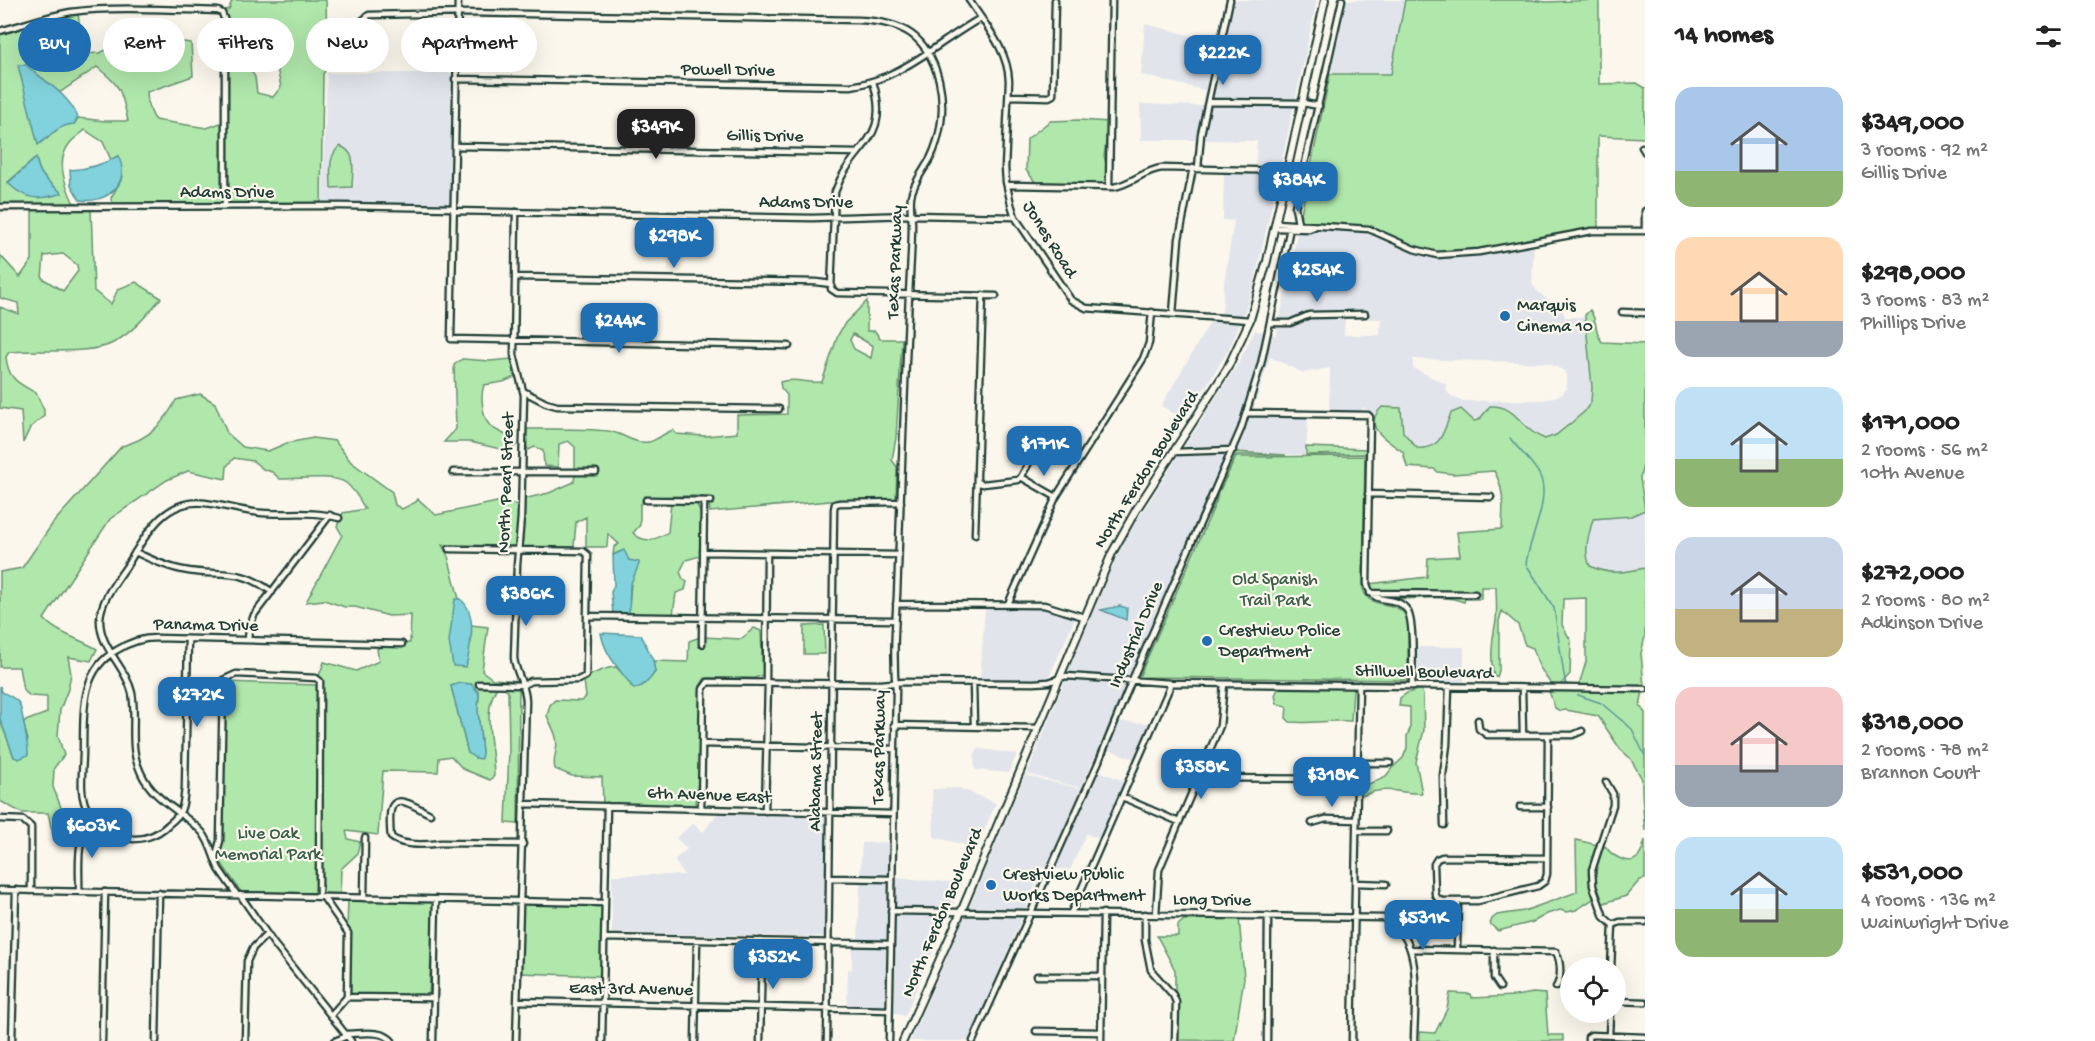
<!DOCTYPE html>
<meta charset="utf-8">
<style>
body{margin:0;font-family:"Gochi Hand",sans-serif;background:#f6f6f6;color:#222;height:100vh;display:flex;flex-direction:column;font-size:22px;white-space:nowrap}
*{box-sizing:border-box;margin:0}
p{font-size:20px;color:#767676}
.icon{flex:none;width:33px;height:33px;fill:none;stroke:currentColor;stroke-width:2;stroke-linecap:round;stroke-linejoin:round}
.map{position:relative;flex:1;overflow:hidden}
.details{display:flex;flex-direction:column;background:#fff;width:450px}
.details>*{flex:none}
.hud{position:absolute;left:18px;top:18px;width:570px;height:54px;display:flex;gap:12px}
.controls{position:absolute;left:1560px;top:957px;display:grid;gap:12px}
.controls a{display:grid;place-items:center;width:66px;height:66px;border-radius:50%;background:#fff;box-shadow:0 6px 24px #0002;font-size:30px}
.price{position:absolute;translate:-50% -51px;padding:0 14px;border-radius:12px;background:#1f6fb2;color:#fff;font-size:20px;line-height:39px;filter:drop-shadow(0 2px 3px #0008)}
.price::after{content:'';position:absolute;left:50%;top:36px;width:18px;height:14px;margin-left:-9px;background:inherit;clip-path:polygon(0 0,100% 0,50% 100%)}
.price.current{background:#222;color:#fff}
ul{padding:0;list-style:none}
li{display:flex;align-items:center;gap:18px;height:150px;padding:0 30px}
li span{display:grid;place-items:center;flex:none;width:168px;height:120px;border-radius:18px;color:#555}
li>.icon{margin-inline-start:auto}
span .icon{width:72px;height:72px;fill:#fffc;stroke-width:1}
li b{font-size:26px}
h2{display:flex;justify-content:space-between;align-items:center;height:72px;padding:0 30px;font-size:26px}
.chip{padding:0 21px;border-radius:27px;background:#fff;box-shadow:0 6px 24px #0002;font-size:21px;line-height:54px}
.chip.current{background:#1f6fb2;color:#fff}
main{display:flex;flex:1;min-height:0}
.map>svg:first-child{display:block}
.built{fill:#e1e5eb;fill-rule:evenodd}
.green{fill:#b0e7ab;stroke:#689270;stroke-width:1.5;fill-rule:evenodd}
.water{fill:#81d2dc;stroke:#5a9699;stroke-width:1.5}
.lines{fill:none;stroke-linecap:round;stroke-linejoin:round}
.stream{stroke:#5a9699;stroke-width:1.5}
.minor-casing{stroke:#1f3d34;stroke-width:9}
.major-casing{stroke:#1f3d34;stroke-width:10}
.minor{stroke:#fbf7ec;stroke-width:4.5}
.major{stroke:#fbf7ec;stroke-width:6}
.poi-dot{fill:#1f6fb2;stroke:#fbf7ec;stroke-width:2}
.labels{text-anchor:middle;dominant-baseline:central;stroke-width:4.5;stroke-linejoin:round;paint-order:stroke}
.street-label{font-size:18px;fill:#1f3d34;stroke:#fbf7ec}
.poi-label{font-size:18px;fill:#1f3d34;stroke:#fbf7ec;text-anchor:start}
.park-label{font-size:18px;fill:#3c5f4c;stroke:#fbf7ec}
</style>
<main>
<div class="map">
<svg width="1645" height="1041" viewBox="0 0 1645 1041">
<rect width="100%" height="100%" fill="#fbf7ec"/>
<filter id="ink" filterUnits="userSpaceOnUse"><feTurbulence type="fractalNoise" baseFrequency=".0167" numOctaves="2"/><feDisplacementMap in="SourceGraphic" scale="12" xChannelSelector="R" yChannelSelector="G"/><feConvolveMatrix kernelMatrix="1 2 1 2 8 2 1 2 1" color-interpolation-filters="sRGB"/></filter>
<g filter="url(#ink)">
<path class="built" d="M1227 0 1198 140H1141L1140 104 1202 106 1204 90 1141 75 1145 24 1215 41Z
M1232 0H1317L1295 101 1210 99Z
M1346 0H1405L1391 74H1330Z
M327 73H451L450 204 322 202Z
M1209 104 1294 105 1280 168H1255L1257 141 1202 140Z
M1224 171 1279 173 1254 284 1243 317 1218 315 1222 312 1224 283 1234 221 1223 220Z
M1298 229 1368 231 1413 251 1437 257 1479 254 1534 244 1532 283 1537 291 1548 300 1556 302 1562 308 1565 317H1583L1585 315 1592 387 1591 402 1584 412 1571 423 1556 435 1545 439 1533 434 1522 424 1511 410 1499 406H1490L1479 420 1474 421 1461 409 1447 421 1440 441 1431 447 1417 448 1403 432 1401 408 1382 407 1375 414 1362 407V413H1329L1330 368 1303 373 1270 357 1254 407 1257 411H1250L1270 334 1276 335 1278 325H1290L1309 317 1366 315V311H1328L1308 313 1289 321H1279ZM1345 318 1381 319 1380 335H1344ZM1413 359 1548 363 1566 372 1567 385 1563 394 1544 400 1462 401 1453 397 1447 392 1446 384 1413 368Z
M1214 319 1241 321 1228 351 1185 420 1161 406 1209 324Z
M1255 330 1266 333 1252 393 1232 448 1183 449 1239 362Z
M1249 415 1308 417 1306 455 1235 452Z
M1229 452 1131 678 1067 674 1116 557 1129 533 1180 453Z
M1645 510V568L1626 572H1604L1590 566 1586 557 1587 541 1593 519 1631 516Z
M985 606 1044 607 1076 616 1048 680H980Z
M1414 647H1464V685L1414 684Z
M1066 678 1129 681 1081 788 1027 774Z
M1133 683 1118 722 1150 723 1134 759 1107 749 1099 771 1126 782 1101 839 1086 834 1070 870 1052 868Z
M1117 713 1097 760 1048 867H1043L1025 910H968L1026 773 1027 776 1082 789Z
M978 749H981L1017 754 1009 773 975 770 974 756Z
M959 788 996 803 977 848 934 837 932 789Z
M717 814 827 817 825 937 612 933V875H684L674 860 687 849 676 838 693 823 703 832Z
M890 842V877H860L862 843Z
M893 878 950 882 962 884 951 909H893Z
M860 881 889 882 888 942 858 940Z
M893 913 949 914 905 1016 890 1012Z
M966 914 1023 915 969 1041H910Z
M852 945 888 946 887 1007 847 1006 848 970 852 969Z"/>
<path class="green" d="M232 0H326L327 47 325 71 323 74 321 202 322 204H227L225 10 229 9ZM257 55 277 68 281 87 273 97 257 93 255 77 246 63Z
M1405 0H1531L1546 2 1599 0V84L1637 83 1645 88V138L1598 136V229L1479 249 1437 253 1415 247 1369 227 1299 223 1330 74H1391Z
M78 14 84 54 100 53 120 43 175 41 191 43 193 76 147 92 148 105 155 120 207 128 223 122V204L112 205 111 198 123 177 118 156 111 160 103 142 85 130C80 135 74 138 70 143 55 161 65 184 73 202L85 205 0 204V34L56 17ZM26 65 59 93 97 67C122 87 121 90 128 121H105L78 118 74 124C61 125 55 130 47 139ZM36 158C41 181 47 178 61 193L8 182Z
M1079 120 1109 122 1104 156 1108 171V184L1036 183 1026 170 1027 139 1050 121Z
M340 146C358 152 352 171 352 187L331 188C331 172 327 157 340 146Z
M32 209H91L94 291 111 304 118 289 136 282 161 298C147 315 132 333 113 343 92 355 35 349 9 352L6 357C8 379 18 383 36 393L44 410V416L30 428 23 443 21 411 0 408V307L19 314 18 303 0 298V255L20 277 32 260ZM63 254 77 265 78 271 63 291 42 278 44 256Z
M867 301V331H875L880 339H902L896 438 892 460 897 467 896 499 830 501 710 512 709 503H713V499C692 493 667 498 644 497L645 502 640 504V525L633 533C644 544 656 540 668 532L671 502 697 504 701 515 700 556 686 560 680 572 683 579 687 582 685 590 676 593 673 615 629 614C628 592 638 568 622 551L613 555 614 547 619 544 608 534 607 547H586V517L576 522 574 547 520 546 523 499 549 493 574 482 575 474H598V470H575V447L568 441 559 444 558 467 544 466 543 451 535 447 528 450 526 444 527 429C554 429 582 428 608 431 623 433 633 444 648 442 654 442 664 433 673 430L676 434 705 436 737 433V415L787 414V395L781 388 780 382C795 377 807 384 822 382L838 335 845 323ZM853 334 873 346 871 358 854 349 850 340Z
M1590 310C1598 322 1594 331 1602 342L1645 344V456L1640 478 1645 510 1631 516 1593 519C1589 535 1583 550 1590 566 1611 576 1624 572 1645 568V637L1641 653 1644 687 1552 686 1539 666 1533 648 1525 645 1518 625 1502 611 1499 621V671L1497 677H1494C1490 662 1492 640 1495 626 1498 614 1496 599 1496 587H1481V599H1465L1464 602C1437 591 1404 605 1376 595L1477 597V592L1371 591 1369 584 1427 577 1428 558 1460 556 1457 532 1502 529C1503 508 1505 489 1494 471L1453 474 1438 472 1434 469 1407 467 1403 452C1388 440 1360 428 1382 407L1401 408 1403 432 1417 448C1442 450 1443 431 1451 413L1461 409 1474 421 1479 420 1490 406C1518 405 1519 429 1545 439L1556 435 1571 423 1584 412 1591 402 1592 387 1585 315ZM1586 598V662L1579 685 1561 684 1570 674 1571 641 1562 625 1563 599Z
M462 359 490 361 511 359 515 377 503 382 484 385C481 394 482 400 483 409 488 437 503 426 517 445L509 451 470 442H444L456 429 454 365Z
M200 394 215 403 227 433 243 447 268 451 287 443 313 438 335 441 351 462 392 492 395 505 402 509 416 502 418 499 436 515 497 502 519 505 516 546 442 545 448 556 459 599 455 600 471 643V625L488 627 482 671 493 679 519 681V683L477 682V686L497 687C481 712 494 748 494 776L490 780 463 769 451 756 439 758 438 772 383 771 378 835 346 831 348 839 360 842 357 854 341 869 340 895 322 893 320 881 322 681 319 676 324 662 356 671 379 661 377 649 383 646H403L404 643H410L411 615 389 616 355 607H345L324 600 306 602 342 535 337 526 343 513 365 509C360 500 355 490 346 483 334 474 295 479 280 479L272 472 263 469 253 461 234 458 227 466 226 479 188 471 167 480 110 519 44 619C58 634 80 639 97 649L91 661 68 657 71 674 68 689 60 710 58 736 64 755 54 768 53 787 70 830 53 835 48 813H22L0 801V719L14 757 28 740 23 722 47 713V697L30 696 23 690 19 667H0V572L22 568 53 523 122 446C148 439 164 424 176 400ZM460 683 471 684 479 693 478 710 482 753H468L451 686Z
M1306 447 1368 449 1365 536 1367 456 1365 454 1306 455Z
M1234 452 1286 455H1236L1220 490 1236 457 1365 456 1363 589C1370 612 1395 597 1408 618V680L1139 677 1216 502 1218 494 1208 516 1206 515Z
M824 625 825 654H804V626Z
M754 628 761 631 763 675 754 678H705L700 686V765L695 806 603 804 602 777 572 776 555 769C553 761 555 758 556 750 559 737 552 728 547 716L550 705 555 700 581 701 586 697 584 680C590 674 608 667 616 667L628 679 631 686H642L655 672 653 661 688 662 689 641 700 637V646H704V637L741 639Z
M1228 680 1407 682 1408 683 1228 682Z
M226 682 317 685 316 893 241 892 220 861Z
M504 687H519L518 824 506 823 509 750 508 692Z
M1279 687 1353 688 1351 721C1330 720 1310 724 1290 722L1286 718 1287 706 1277 704 1275 695Z
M1421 689 1423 695 1424 730 1416 762 1422 793C1407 795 1394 788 1377 791 1370 792 1365 796 1358 796V789L1386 776 1392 768 1403 758 1407 748V736L1410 729V707L1399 706 1400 698 1407 693Z
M1549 691H1643L1640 706 1645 713V831C1644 824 1641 784 1642 779L1630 758 1620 749 1598 716 1566 710 1560 711 1555 708Z
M1576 840 1598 845 1590 870 1595 898 1576 910 1567 912 1560 910 1547 914 1533 922 1498 931 1490 924 1492 919 1497 915 1524 911 1577 892Z
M1645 840V879L1640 880 1626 896 1601 904C1592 878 1594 872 1602 846L1606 847C1611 855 1628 866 1637 858 1642 855 1643 846 1645 840Z
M348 900 434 902 429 996 349 994 351 936 347 928Z
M523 903 603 905 601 976 520 973Z
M1199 917H1239L1244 978 1234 1041 1177 1040 1178 1002 1175 994V970L1157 936H1178V925L1184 920H1197Z
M1450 993 1471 994 1472 998 1515 996 1533 993 1545 994 1548 1035H1563V1041H1420V1032L1435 1033 1447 1009Z"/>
<path class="water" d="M18 65H26C44 81 70 95 78 118L74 124C58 125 50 136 38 145Z
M118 156C132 183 107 204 80 200L71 185 70 170C88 169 103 165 118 156Z
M36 158C40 178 47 180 62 193 39 201 25 200 8 183Z
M624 550 629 560 639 562V564L630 586 629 614H613L611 592 614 585 613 555Z
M455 599H460C479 613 470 648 466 667L453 666 449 641Z
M1120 606 1127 608 1126 620 1101 610Z
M601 633 641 635 653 660 655 672C649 681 644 686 634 689 621 671 605 656 601 633Z
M460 683 471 684 479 693 478 710 482 753 481 759 475 758 468 753 451 686Z
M0 686 2 692C8 695 14 697 19 703 21 706 29 749 28 755L19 759 14 757 0 719Z"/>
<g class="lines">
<path class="stream" d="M1510 438C1517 448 1536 466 1540 476 1551 500 1529 539 1526 564L1554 608 1564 675 1566 684
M1578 695 1601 703 1632 729 1645 756"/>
<g class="minor-casing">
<path id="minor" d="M458 0 451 339 789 346
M969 0C986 26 1008 50 1009 81L1005 168 1006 182 1011 204 1015 217 1071 300 1086 308 1250 320
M0 31C23 25 47 16 71 12 116 6 172 10 218 11L222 13 225 21V206
M362 37V21L369 15 467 13 859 20C903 22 927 35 939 80 945 106 942 135 930 159 923 171 914 182 911 196 910 205 911 213 912 223 912 247 910 271 909 295 904 395 901 495 897 595 895 628 893 659 896 691L889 1041
M455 79 851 86C902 79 938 42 981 18
M873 82C892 142 851 144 835 192L831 289 837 293 996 296
M1009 96 1049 97 1053 95 1055 0
M1208 102 1303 103 1319 106
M455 146 858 153
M1642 147 1645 152
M1198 168 1201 134 1230 0
M1007 185 1114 187C1132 184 1144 170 1162 168L1287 171
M1109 187 1112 0
M0 207 341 206 453 208
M453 211 812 218 911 215 1015 217
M516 212 514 355 524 395 521 517 517 565 514 658C516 674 526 686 526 701L516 1041
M1276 223 1369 229 1414 249 1437 255 1479 252 1592 231H1645
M1298 224 1295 207 1342 0
M1275 228 1309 229 1314 227
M1645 231V211
M515 277 816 282 831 284
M1622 312 1645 313
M1173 314 1179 239 1193 168
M1270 323H1290L1309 315 1365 314
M523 391 546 403 557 406 779 409
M1247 413 1368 415 1370 417 1367 584C1373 608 1396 593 1407 610 1415 622 1412 670 1412 686
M1174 452 1233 450
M453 472H596
M1021 477 1045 434
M1021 477 1056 497
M977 480 979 483 983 484 1018 480 1021 477
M1368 494 1491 497
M646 500 711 501
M975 534 983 295
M449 549 583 551 588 555 586 676 578 680 531 681 523 685 479 684
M135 552C151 559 165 567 183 570 221 578 236 565 272 592
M703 552 898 555
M1370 593 1475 594
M896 604 1044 605 1084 617
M1008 604 1056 497 1143 359 1149 343 1152 312
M588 616 894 620
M188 639 185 788C184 795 184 803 181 810 179 816 174 820 169 824 144 849 105 841 88 811 78 794 83 771 83 752 84 714 79 671 117 650 130 642 142 638 156 638L402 644
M248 640 249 629 254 615 330 515
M702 644 704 501
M766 682 767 553
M973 682 974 726
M1522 688 1523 735
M1478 720 1479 729 1487 735H1573L1582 731
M894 725 1038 728
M702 744 894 749
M1357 763H1390
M1198 778 1357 779
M1606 782 1613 794V805L1592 870 1593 886 1604 917 1613 925
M1122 797 1179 822
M524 804 893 814
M1520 807H1548
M701 809 703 689 708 682 881 684 904 682 1034 683 1049 682 1066 676 1170 683 1645 689
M765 811 768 682
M430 814C415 807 391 788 390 817 390 824 390 831 391 837 403 847 426 845 441 843L523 844
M0 819 23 820 31 827V891
M1312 823 1326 819 1356 820
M1444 825 1443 775 1447 745 1449 687
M1356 831H1387
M1547 858 1442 857 1437 859 1434 864 1435 894 1438 899 1443 901H1478L1538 886 1545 881 1547 874 1548 735
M215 859 220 841 223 680 236 674 316 678 320 681 319 897
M829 878 891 879
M1355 883 1386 884
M0 890 605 903
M79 891C80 868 74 836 94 820
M237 895C231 886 225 878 219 869 213 857 211 843 202 832 182 811 154 801 141 773 128 747 137 720 132 693 126 666 99 648 100 619 101 600 116 582 126 567 145 537 163 498 205 503 224 505 243 512 263 513 289 515 313 510 339 518
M240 895 274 944 351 1041
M323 897 348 933 347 997
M364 898 365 838
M891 911 1383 918C1426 935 1414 1005 1414 1041
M1071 913 1169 689 1170 683
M1145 914V940L1151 970 1173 995 1176 1002 1175 1041
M1156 914 1159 870 1220 726 1224 684
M604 938 890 944
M1410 949 1556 952C1561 962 1562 978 1556 987
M1457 949 1458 901
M1494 950V978L1500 987
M1611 968 1613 925 1620 922H1645
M1037 976H1102
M347 997 434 998
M517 1001 889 1010
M1616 1001 1645 1002
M331 1015 347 997
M1036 1031 1101 1032
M345 1034C360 1034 382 1029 392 1041
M1609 1036 1610 1012
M12 1041 16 890
M102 1041 105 892
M156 1041 159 893
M245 1041 247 961 253 948 267 934
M335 1041 347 1036
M433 1041 436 899
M602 1041 607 806
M695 1041 697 940
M760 1041 762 950 761 941
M827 1041 834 509 835 504 840 503 901 502
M973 1041 1099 761 1132 680 1241 429 1261 364 1290 228
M1101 1041 1103 913
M1267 1041 1268 916
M1352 1041 1359 685
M1588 1041V1037L1591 1035 1645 1037"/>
</g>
<g class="major-casing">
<path id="major" d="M903 1041 961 912 1112 553 1136 510 1227 369 1250 320 1267 261 1325 0"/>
</g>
<use href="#minor" class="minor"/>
<use href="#major" class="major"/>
</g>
</g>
<g class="poi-dot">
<circle cx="1505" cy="316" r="6"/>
<circle cx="1207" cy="641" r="6"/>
<circle cx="991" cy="885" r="6"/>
</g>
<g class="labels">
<g class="street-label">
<text transform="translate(728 71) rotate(1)">Powell Drive</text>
<text transform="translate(765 137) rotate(1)">Gillis Drive</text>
<text x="227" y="193">Adams Drive</text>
<text x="806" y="203">Adams Drive</text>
<text transform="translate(1049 240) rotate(58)">Jones Road</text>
<text transform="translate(896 262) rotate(-88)">Texas Parkway</text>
<text transform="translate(1147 470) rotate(-58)">North Ferdon Boulevard</text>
<text transform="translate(507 483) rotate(-88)">North Pearl Street</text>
<text transform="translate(206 626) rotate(1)">Panama Drive</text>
<text transform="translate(1137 635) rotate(-67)">Industrial Drive</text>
<text transform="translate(1424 673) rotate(1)">Stillwell Boulevard</text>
<text transform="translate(880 747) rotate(-89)">Texas Parkway</text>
<text transform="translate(817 772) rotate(-89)">Alabama Street</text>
<text transform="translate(709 796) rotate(2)">6th Avenue East</text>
<text transform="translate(1212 901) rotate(1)">Long Drive</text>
<text transform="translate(943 913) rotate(-67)">North Ferdon Boulevard</text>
<text transform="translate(631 990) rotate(1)">East 3rd Avenue</text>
</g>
<g class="poi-label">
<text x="1517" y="306">Marquis<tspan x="1517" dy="21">Cinema 10</tspan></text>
<text x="1219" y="631">Crestview Police<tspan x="1219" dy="21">Department</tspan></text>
<text x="1003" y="875">Crestview Public<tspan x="1003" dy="21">Works Department</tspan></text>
</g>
<g class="park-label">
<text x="1275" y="580">Old Spanish<tspan x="1275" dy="21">Trail Park</tspan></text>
<text x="268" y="834">Live Oak<tspan x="268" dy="21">Memorial Park</tspan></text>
</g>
</g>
</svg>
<div class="controls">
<a><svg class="icon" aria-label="locate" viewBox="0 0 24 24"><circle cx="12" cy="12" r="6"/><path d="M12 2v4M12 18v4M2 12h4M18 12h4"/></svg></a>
</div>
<b class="price" style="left:1223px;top:86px">$222K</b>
<b class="price current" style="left:656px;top:160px">$349K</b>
<b class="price" style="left:1298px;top:213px">$384K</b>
<b class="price" style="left:674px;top:269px">$298K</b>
<b class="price" style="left:1317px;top:303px">$254K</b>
<b class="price" style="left:619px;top:354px">$244K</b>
<b class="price" style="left:1044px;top:477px">$171K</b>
<b class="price" style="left:526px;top:627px">$386K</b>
<b class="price" style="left:197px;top:728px">$272K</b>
<b class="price" style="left:1201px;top:800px">$358K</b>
<b class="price" style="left:1332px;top:808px">$318K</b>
<b class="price" style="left:92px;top:859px">$603K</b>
<b class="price" style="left:1423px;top:951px">$531K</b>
<b class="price" style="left:773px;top:990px">$352K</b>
<div class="hud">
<a class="chip current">Buy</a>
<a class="chip">Rent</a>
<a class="chip">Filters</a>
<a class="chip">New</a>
<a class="chip">Apartment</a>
</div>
</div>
<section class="details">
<h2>14 homes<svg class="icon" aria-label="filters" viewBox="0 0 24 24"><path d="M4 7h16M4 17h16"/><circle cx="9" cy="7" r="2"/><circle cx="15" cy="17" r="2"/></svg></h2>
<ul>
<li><span style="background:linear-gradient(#a9c7e8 70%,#8fb573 0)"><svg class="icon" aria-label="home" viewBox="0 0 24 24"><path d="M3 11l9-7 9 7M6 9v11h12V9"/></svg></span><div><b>$349,000</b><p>3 rooms · 92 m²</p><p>Gillis Drive</p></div></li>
<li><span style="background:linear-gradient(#ffd9b3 70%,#9aa5b1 0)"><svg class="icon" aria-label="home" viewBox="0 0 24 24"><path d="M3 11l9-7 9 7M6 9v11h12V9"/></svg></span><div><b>$298,000</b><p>3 rooms · 83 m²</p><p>Phillips Drive</p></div></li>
<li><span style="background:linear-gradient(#bfe0f5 60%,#8fb573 0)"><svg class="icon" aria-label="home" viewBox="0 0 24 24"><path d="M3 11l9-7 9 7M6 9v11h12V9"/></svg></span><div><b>$171,000</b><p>2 rooms · 56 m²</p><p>10th Avenue</p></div></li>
<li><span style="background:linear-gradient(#c9d6e8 60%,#c2b280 0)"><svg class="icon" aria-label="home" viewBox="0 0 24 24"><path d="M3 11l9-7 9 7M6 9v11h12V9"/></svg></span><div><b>$272,000</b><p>2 rooms · 80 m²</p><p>Adkinson Drive</p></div></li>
<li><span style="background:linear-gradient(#f6c9c9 65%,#9aa5b1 0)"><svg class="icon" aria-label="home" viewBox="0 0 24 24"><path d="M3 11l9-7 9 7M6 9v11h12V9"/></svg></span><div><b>$318,000</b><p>2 rooms · 78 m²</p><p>Brannon Court</p></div></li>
<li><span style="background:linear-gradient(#bfe0f5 60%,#8fb573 0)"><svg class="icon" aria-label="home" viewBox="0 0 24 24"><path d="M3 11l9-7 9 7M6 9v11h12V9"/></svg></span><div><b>$531,000</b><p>4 rooms · 136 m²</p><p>Wainwright Drive</p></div></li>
</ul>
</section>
</main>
